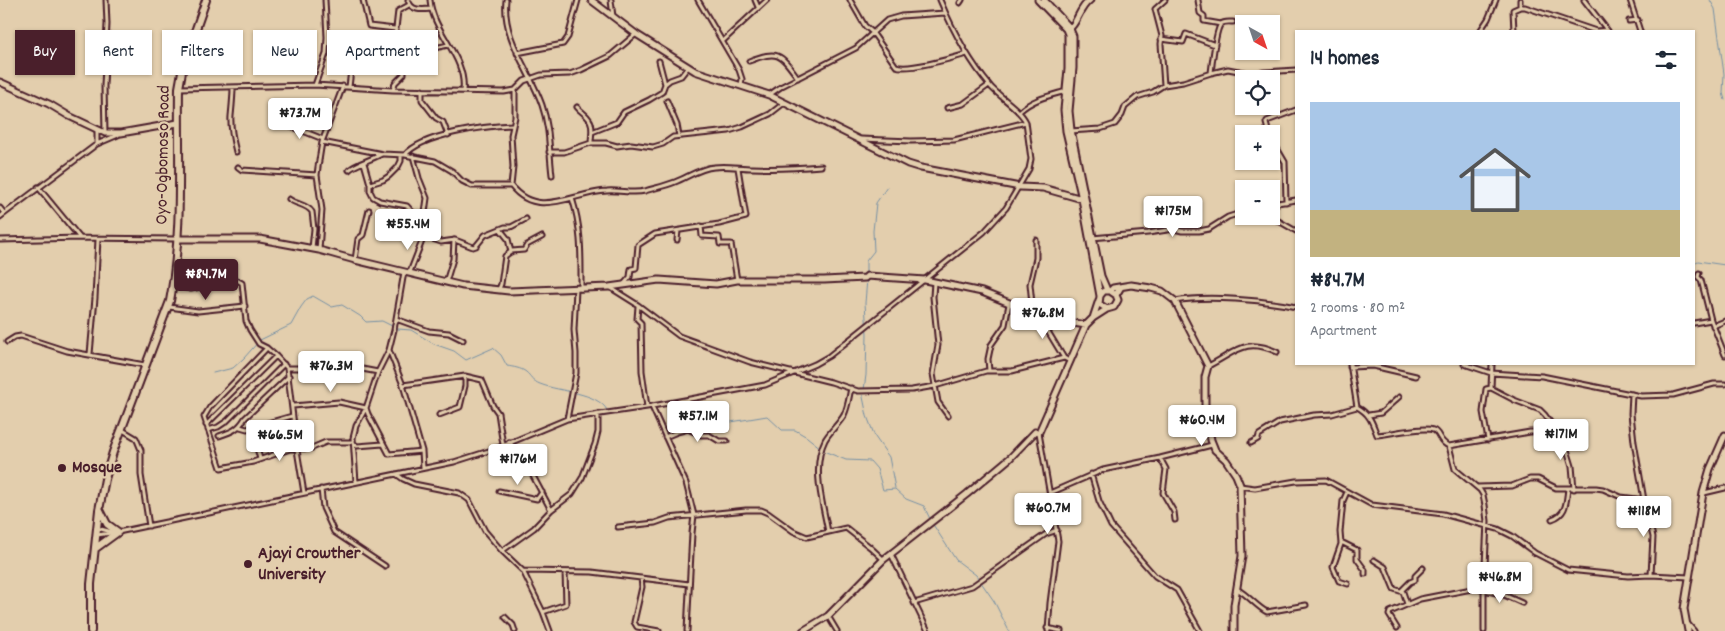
<!DOCTYPE html>
<meta charset="utf-8">
<style>
body{margin:0;font-family:Dekko,sans-serif;background:#f6f6f7;color:#1f2937;height:100vh;display:flex;flex-direction:column;font-size:19px;white-space:nowrap}
*{box-sizing:border-box;margin:0}
p{font-size:16px;color:#747a83}
.icon{flex:none;width:28px;height:28px;fill:none;stroke:currentColor;stroke-width:2;stroke-linecap:round;stroke-linejoin:round}
.map{position:relative;flex:1;overflow:hidden}
.sheet{position:absolute;left:1295px;top:30px;width:400px;height:335px;display:flex;flex-direction:column;background:#fff;border-radius:0px;box-shadow:0 1px 4px #0004}
.sheet>*{flex:none}
.top-card{position:absolute;left:15px;top:30px;width:475px;height:45px;display:flex;gap:10px}
.needle{width:32px;rotate:140deg}
.buttons{position:absolute;left:1235px;top:15px;display:grid;gap:10px}
.buttons a{display:grid;place-items:center;width:45px;height:45px;border-radius:0px;background:#fff;box-shadow:0 1px 4px #0004;font-size:25px}
.price{position:absolute;translate:-50% -42px;padding:0 11px;border-radius:5px;background:#fff;color:#222;font-size:16px;line-height:32px;filter:drop-shadow(0 1px 2px #0008)}
.price::after{content:'';position:absolute;left:50%;top:30px;width:15px;height:11px;margin-left:-8px;background:inherit;clip-path:polygon(0 0,100% 0,50% 100%)}
.price.selected{background:#4a1f2b;color:#fff}
ul{padding:0;list-style:none}
li{display:grid;align-content:center;gap:10px;height:265px;padding:0 15px}
li+li{border-top:1px solid #e0e1e3}
li span{display:grid;place-items:center;height:155px;border-radius:0px;color:#555}
li>.icon{margin-inline-start:auto}
span .icon{width:90px;height:90px;fill:#fffc;stroke-width:1}
li b{font-size:21px}
h2{display:flex;justify-content:space-between;align-items:center;height:60px;padding:0 15px;font-size:21px}
.pill{padding:0 18px;border-radius:0px;background:#fff;box-shadow:0 1px 4px #0004;font-size:18px;line-height:45px}
.pill.selected{background:#4a1f2b;color:#fff}
.map>svg:first-child{display:block}
.lines{fill:none;stroke-linecap:round;stroke-linejoin:round}
.stream{stroke:#7690a5;stroke-width:1}
.street-casing{stroke:#4a1f2b;stroke-width:7}
.secondary-casing{stroke:#4a1f2b;stroke-width:9}
.highway-casing{stroke:#4a1f2b;stroke-width:10}
.street{stroke:#e3cead;stroke-width:3}
.secondary{stroke:#e3cead;stroke-width:5}
.highway{stroke:#e3cead;stroke-width:6}
.poi-dot{fill:#4a1f2b;stroke:#e3cead;stroke-width:2}
.labels{text-anchor:middle;dominant-baseline:central;stroke-width:4.5;stroke-linejoin:round;paint-order:stroke}
.street-label{font-size:18px;fill:#4a1f2b;stroke:#e3cead}
.poi-label{font-size:18px;font-weight:bold;fill:#4a1f2b;stroke:#e3cead;text-anchor:start}
</style>
<div class="map">
<svg width="1725" height="631" viewBox="0 0 1725 631">
<rect width="100%" height="100%" fill="#e3cead"/>
<filter id="ink" filterUnits="userSpaceOnUse"><feTurbulence type="fractalNoise" baseFrequency=".02" numOctaves="2"/><feDisplacementMap in="SourceGraphic" scale="10" xChannelSelector="R" yChannelSelector="G"/><feConvolveMatrix kernelMatrix="1 2 1 2 8 2 1 2 1" color-interpolation-filters="sRGB"/></filter>
<g filter="url(#ink)">
<g class="lines">
<path class="stream" d="M1710 0 1715 9 1724 74 1723 93 1725 100
M1694 263 1698 261 1725 265
M866 275V261L874 251 873 231 876 203 887 187
M867 279 865 303 867 334 866 375 863 397 867 416 875 437 889 457 895 488
M213 373 233 368 244 358 260 340 291 325 301 307 307 299 313 296 332 307 342 305 360 316 366 322 382 321 398 329 411 330 434 344 454 351 466 360 493 348 501 355 507 366C513 367 521 368 526 372 531 376 532 381 540 384 560 392 597 392 607 410
M688 403 695 404 705 414 719 424 767 416 782 430H795L807 437 826 452 846 460 870 461 877 469 883 490 895 489 906 499 924 506 930 519
M932 523 956 560 976 575 994 601 1009 631"/>
<g class="street-casing">
<path id="street" d="M363 0 369 26 395 29
M408 0C411 11 421 10 431 9
M430 0C433 33 467 57 463 91
M506 0C502 39 530 70 542 105 550 128 549 151 552 175
M611 0 613 17
M698 0 739 70 742 79 741 85
M755 0 758 7
M850 0 865 26 872 32 896 66C908 71 953 58 967 54
M1198 0 1200 13 1204 16V21L1221 24
M1584 0 1608 31
M1630 0 1640 31
M960 3 962 0
M1520 7V0
M1629 21 1638 20
M1480 31 1488 19 1496 0
M1514 31 1513 10 1520 7H1525L1596 31 1607 30
M395 37 398 11 409 5
M1161 39 1183 42 1186 34 1215 45
M723 41 767 0
M517 53 563 44 568 37 578 0
M659 61 665 84
M749 61C778 50 780 53 798 78
M1211 73C1212 64 1216 29 1221 24 1224 21 1230 22 1233 22
M315 85 326 54 327 37 325 0
M1164 85 1161 44 1162 36 1155 9 1165 0
M233 87C233 97 232 106 231 116 230 128 233 140 236 152
M349 87 351 70C359 70 364 70 369 63
M179 88 315 85 393 90 504 92 515 90 524 81 541 75 570 74 581 70 610 56 636 34
M393 90 395 83 404 74V68L429 58 435 48 448 45
M422 90V100L436 118 443 122 448 135
M769 95 782 86 856 48 887 20 901 16 945 13
M667 101 677 125 679 136
M577 107C581 112 586 114 589 119 594 125 591 136 591 143
M947 108 963 104 989 85
M1020 111C1033 99 1049 96 1066 91
M283 123 323 139
M1070 131 1100 129 1115 124 1122 115 1125 107 1137 97 1153 92 1164 85 1183 82 1211 73 1228 69 1249 73 1296 70
M592 132 617 122 624 112 649 100 662 92 665 84 670 80 681 76 688 67
M105 133 104 86 107 24 106 0
M1269 134 1266 123 1267 121 1296 110
M1271 138 1285 162 1286 202
M861 139 911 141 954 140 1026 122
M322 142 383 154 405 155 435 161 452 171 462 181 472 186H511C538 220 574 192 607 191 620 190 633 194 645 191 655 188 665 186 675 182 688 177 700 168 714 167 726 165 740 168 752 168 775 169 798 168 821 166
M97 144V130
M549 152H564L591 143H606L617 146 631 144 653 147 663 144 673 137 729 131 742 127 770 114 784 103
M405 155C422 134 486 126 512 125
M364 163 370 184V191L373 197 380 201 407 206 415 215 425 219
M238 167 242 170 317 175
M349 170C355 164 373 159 382 154
M370 184 383 180 389 176 398 167 401 161V155
M511 186 513 167 511 135 515 117V90
M38 187 80 238
M572 198C582 229 581 256 581 289
M289 199C297 205 307 204 312 212L314 229 312 248
M1271 204 1296 200
M0 208 4 213
M1270 216 1296 231
M0 217 97 144 118 135
M701 226 702 236 719 237 720 244H731L737 280
M500 229 508 239 511 252
M424 236 441 242 455 240 473 247 476 246 485 235 505 227H511L526 219
M1092 238 1148 233 1174 229 1182 231H1199L1209 229 1228 217 1244 212
M0 240 80 238 177 239
M677 240 678 231
M319 250 322 210 317 175 318 167 322 142 343 86
M355 260 358 239 363 235 369 210
M410 272 424 236 423 227 427 198 419 178 413 156
M1699 273 1698 277 1701 280 1711 320 1725 355
M446 282 453 259 454 240
M934 282 933 297 938 345 933 374 938 402 948 416
M624 284 630 277 631 269 636 268 638 245 655 234 719 224 746 217 738 168
M173 285 191 289 235 279 242 283 246 321 250 330 259 344 267 348 276 356 287 368 297 450 304 493
M611 288 638 305 679 336 750 362 831 382 858 391 912 390 935 386 986 371H1012L1064 358
M499 289 501 284 505 256 512 251 524 250 527 245 542 237
M1175 301C1208 295 1263 300 1296 307
M638 306 637 319 641 323 642 371 647 407
M169 307 198 311 245 306
M1033 313 1030 284 1036 258V240
M1038 315 1064 358 1070 361
M396 319 429 331 449 333 463 340
M1694 323 1711 320
M1713 326 1725 321
M7 342 15 337 21 336 67 351 145 365
M267 348 210 407 204 417 221 468 253 462 290 449 312 448 326 442H352L357 446 383 444
M389 350 403 385 422 451 423 468
M90 354 95 298 98 239
M1350 364 1357 407
M1464 364 1491 373 1542 376 1641 396 1673 395 1714 384H1725
M1492 364 1491 388 1514 400 1540 410 1545 415 1565 443 1572 466 1574 489
M1208 366C1236 352 1245 337 1277 352
M1350 367 1373 366 1416 376
M287 368H357L378 372
M989 371 988 359 991 345 1005 325 1009 304
M403 385 465 376 482 380 493 406 498 413 503 445
M1632 394 1631 414 1634 442 1644 500 1653 537 1651 575
M293 406 339 402 366 408 368 414 389 454 422 451
M652 407 686 483 694 515 692 533 687 631
M439 415 460 407 465 386V376
M1369 415 1381 413 1399 397
M567 419 576 373V353L574 330 576 289
M206 425 276 356
M240 427 247 429 292 416
M251 427 260 459
M121 429 136 438 141 450V475L149 526
M208 430 218 427 227 421 284 364
M1039 433 1058 541 1050 603 1048 631
M219 436C231 432 238 430 245 418L289 376
M665 437 677 432 688 429 701 435H709L719 441H727
M1488 440 1483 412 1486 389 1491 388
M509 442 524 459 551 510
M1251 443 1258 439 1259 435 1280 422 1314 415 1332 414 1357 407C1370 414 1372 422 1377 435 1390 434 1423 426 1433 430 1440 432 1438 442 1449 446L1530 432H1545L1554 429
M1449 446 1455 469 1480 490 1483 495 1485 505 1487 521 1484 589V631
M1160 458 1166 469 1163 493 1174 512 1175 520
M396 474 403 479 414 484 459 493 469 500 485 531 502 551 523 571 543 612 550 631
M1091 474 1099 501 1111 526 1155 576 1177 590 1200 631
M356 482 353 438 356 426 366 408 378 372 389 350 394 330 404 272
M1240 486 1255 488 1296 481 1326 480 1372 505 1443 514 1498 529 1512 536 1535 553 1568 570 1628 576 1651 575 1689 577
M1478 487 1512 486 1530 479H1538L1556 488H1596L1603 489 1621 497 1644 500
M321 489 323 508 334 532 385 566
M499 491 537 499 542 492
M1347 492 1343 501 1340 532 1341 544 1333 567 1339 581 1348 584
M1050 493 1103 470 1160 458 1212 445
M1704 493 1725 488
M1552 519C1567 514 1566 502 1568 489
M618 527 655 523 669 518 746 510H761L768 513 793 531 807 537 846 528 870 547 883 559
M97 528 112 532
M828 532C823 503 811 468 825 440 830 431 839 424 844 415 848 407 849 397 851 388
M97 535 118 532 454 462 495 449 567 419 647 407 765 385 815 364 829 356 984 232 1006 208 1029 169 1031 159 1026 122C1020 109 1002 99 991 87 969 61 953 31 940 0
M1341 542 1357 550V559L1365 570V574
M502 551 534 528 551 510 572 494 582 478 595 444 598 432V414
M891 554 928 631
M1374 560 1385 567 1394 589 1403 592 1407 604
M523 571 592 572 689 584
M641 578 642 587 634 622 637 627 659 631
M1237 589C1249 596 1257 607 1267 612L1306 605
M1401 591 1410 582 1415 580V576L1423 568
M914 603 972 586 1046 534 1057 530
M543 612 566 604 565 572
M828 616 837 631
M505 617 513 625 515 631
M1688 624 1694 631
M1047 628 1061 631
M1397 628 1389 615 1390 612 1420 599 1477 588 1504 595 1522 603"/>
</g>
<g class="secondary-casing">
<path id="secondary" d="M591 0 636 34 695 71 769 95 908 164 921 168 1020 187 1043 188 1082 199
M1038 0 1066 29 1068 34V69L1064 110 1066 131 1082 199 1100 296
M1044 0 1069 27 1073 36V68L1069 111 1071 130 1101 276 1107 290
M1069 29C1078 23 1078 9 1090 0
M0 82 49 104 69 116 105 133H121L178 123
M177 239H260L319 250 355 260 463 286 509 291 609 287 659 280 716 284 737 280H824L865 278 867 276 925 280 982 292 1037 314 1060 321 1086 325
M1110 291 1113 288 1131 285 1151 288 1162 291 1175 301 1208 366 1205 377V406L1211 440 1215 450 1226 460 1236 475 1240 485 1242 556 1234 605V631
M1116 295 1110 291H1104L1100 296 1099 304 1107 309 1114 307 1118 300 1116 295 1121 287
M1093 318 1099 300
M1039 432 1086 325 1093 318 1107 309
M803 631 828 616 883 560 967 494 1010 458 1035 432
M1688 631 1684 609 1703 493 1710 469 1725 435"/>
</g>
<g class="highway-casing">
<path id="highway" d="M96 548 118 532 107 524 100 510
M91 631V584L99 510 105 479 113 452 170 301C183 232 178 159 179 88L183 66 206 0"/>
</g>
<use href="#street" class="street"/>
<use href="#secondary" class="secondary"/>
<use href="#highway" class="highway"/>
</g>
</g>
<g class="poi-dot">
<circle cx="62" cy="468" r="5"/>
<circle cx="248" cy="564" r="5"/>
</g>
<g class="labels">
<g class="street-label">
<text transform="translate(164 155) rotate(-89)">Oyo-Ogbomoso Road</text>
</g>
<g class="poi-label">
<text x="72" y="468">Mosque</text>
<text x="258" y="554">Ajayi Crowther<tspan x="258" dy="21">University</tspan></text>
</g>
</g>
</svg>
<div class="buttons">
<a><svg class="needle" viewBox="-14 -14 28 28"><path d="M0-13l5 13h-10z" fill="#e53935"/><path d="M0 13l5-13h-10z" fill="#747a83"/></svg></a>
<a><svg class="icon" aria-label="locate" viewBox="0 0 24 24"><circle cx="12" cy="12" r="6"/><path d="M12 2v4M12 18v4M2 12h4M18 12h4"/></svg></a>
<a>+</a>
<a>−</a>
</div>
<b class="price" style="left:300px;top:140px">₦73.7M</b>
<b class="price" style="left:1173px;top:238px">₦175M</b>
<b class="price" style="left:408px;top:251px">₦55.4M</b>
<b class="price selected" style="left:206px;top:301px">₦84.7M</b>
<b class="price" style="left:1043px;top:340px">₦76.8M</b>
<b class="price" style="left:331px;top:393px">₦76.3M</b>
<b class="price" style="left:698px;top:443px">₦57.1M</b>
<b class="price" style="left:1202px;top:447px">₦60.4M</b>
<b class="price" style="left:1561px;top:461px">₦171M</b>
<b class="price" style="left:280px;top:462px">₦66.5M</b>
<b class="price" style="left:518px;top:486px">₦176M</b>
<b class="price" style="left:1048px;top:535px">₦60.7M</b>
<b class="price" style="left:1644px;top:538px">₦118M</b>
<b class="price" style="left:1500px;top:604px">₦46.8M</b>
<div class="top-card">
<a class="pill selected">Buy</a>
<a class="pill">Rent</a>
<a class="pill">Filters</a>
<a class="pill">New</a>
<a class="pill">Apartment</a>
</div>
<section class="sheet">
<h2>14 homes<svg class="icon" aria-label="filters" viewBox="0 0 24 24"><path d="M4 7h16M4 17h16"/><circle cx="9" cy="7" r="2"/><circle cx="15" cy="17" r="2"/></svg></h2>
<ul>
<li><span style="background:linear-gradient(#a9c7e8 70%,#c2b280 0)"><svg class="icon" aria-label="home" viewBox="0 0 24 24"><path d="M3 11l9-7 9 7M6 9v11h12V9"/></svg></span><div><b>₦84.7M</b><p>2 rooms · 80 m²</p><p>Apartment</p></div></li>
</ul>
</section>
</div>
